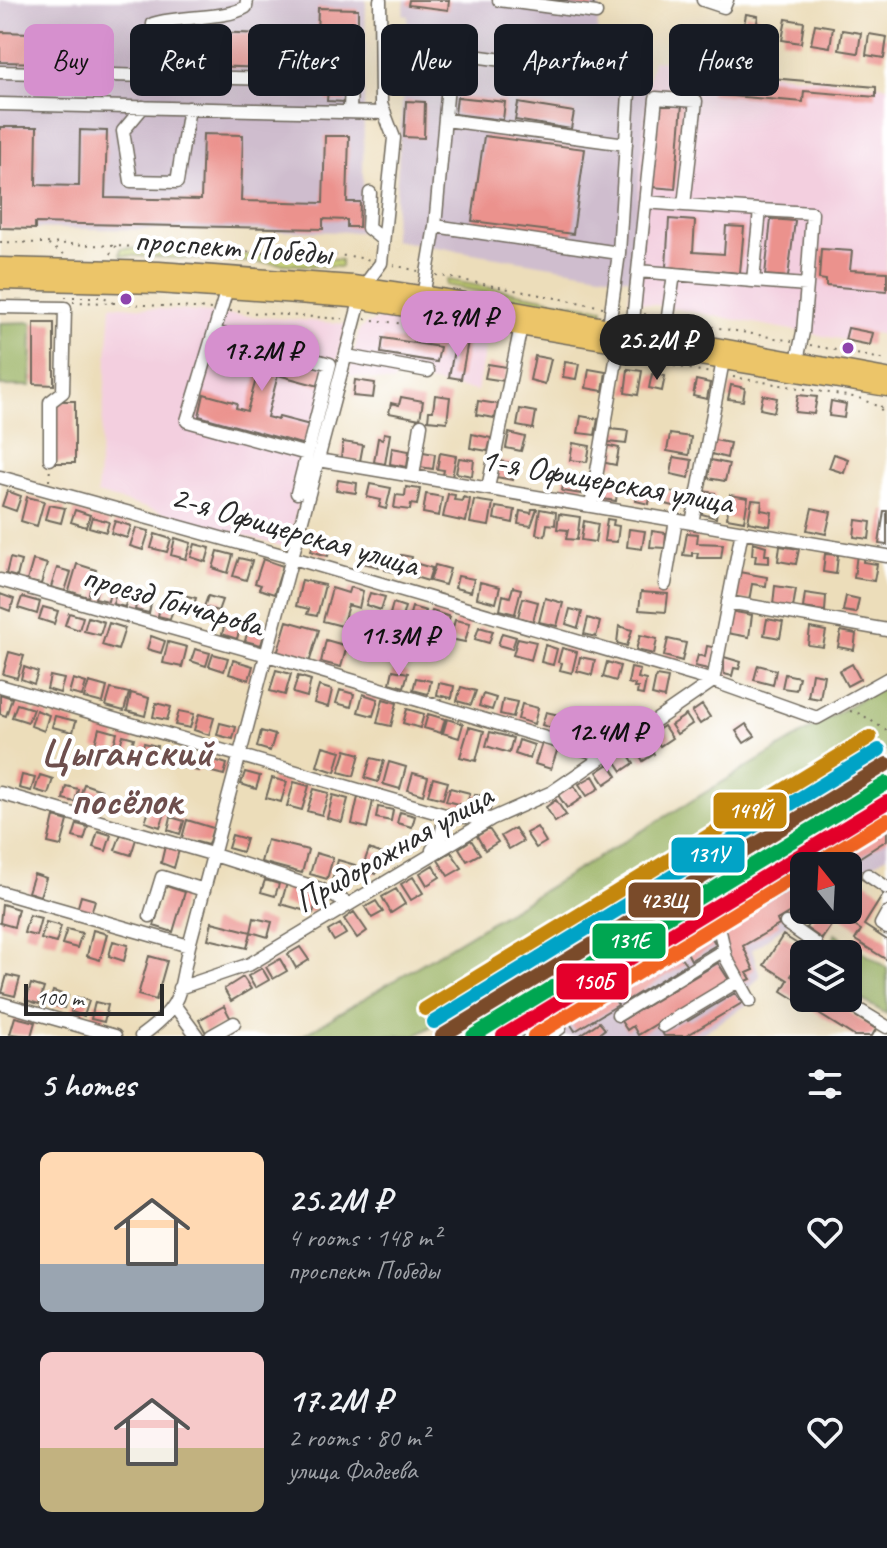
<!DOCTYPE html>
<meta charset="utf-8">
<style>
body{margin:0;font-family:Caveat,sans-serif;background:#20242c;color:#f1f3f6;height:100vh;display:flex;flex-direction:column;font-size:30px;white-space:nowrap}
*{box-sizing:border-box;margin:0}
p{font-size:26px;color:#9ea1a6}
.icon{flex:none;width:44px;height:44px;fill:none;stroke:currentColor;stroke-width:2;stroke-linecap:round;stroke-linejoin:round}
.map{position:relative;height:1036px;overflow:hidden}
.sheet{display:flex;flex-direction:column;background:#171b24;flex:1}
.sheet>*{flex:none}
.hud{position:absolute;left:24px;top:24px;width:840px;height:72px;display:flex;gap:16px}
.needle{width:52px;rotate:342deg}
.buttons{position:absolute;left:790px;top:852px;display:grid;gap:16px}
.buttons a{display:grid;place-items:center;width:72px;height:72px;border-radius:12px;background:#171b24;box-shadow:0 8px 32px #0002;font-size:40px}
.scale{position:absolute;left:24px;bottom:20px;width:140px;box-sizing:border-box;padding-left:8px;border:4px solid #2b2b2b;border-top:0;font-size:22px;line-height:28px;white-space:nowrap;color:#2b2b2b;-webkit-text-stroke:6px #fff;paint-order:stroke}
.price{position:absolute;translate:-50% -68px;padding:0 18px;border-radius:28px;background:#d690ce;color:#111;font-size:26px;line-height:52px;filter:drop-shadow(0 2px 4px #0008)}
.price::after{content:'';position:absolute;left:50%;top:48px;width:24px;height:18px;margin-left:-12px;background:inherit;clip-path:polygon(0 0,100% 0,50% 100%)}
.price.active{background:#222;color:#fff}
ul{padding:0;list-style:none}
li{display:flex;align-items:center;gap:24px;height:200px;padding:0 40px}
li span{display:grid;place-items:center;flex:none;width:224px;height:160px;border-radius:12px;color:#555}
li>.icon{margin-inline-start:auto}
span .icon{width:96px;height:96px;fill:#fffc;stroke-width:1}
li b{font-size:34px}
h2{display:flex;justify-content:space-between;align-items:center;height:96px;padding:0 40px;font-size:34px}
.pill{padding:0 28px;border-radius:12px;background:#171b24;box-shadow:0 8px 32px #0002;font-size:28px;line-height:72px}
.pill.active{background:#d690ce;color:#111}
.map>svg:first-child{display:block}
.built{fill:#f3cfdf}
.industrial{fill:#cfbdce}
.green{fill:#c6d274;stroke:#787e50;stroke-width:2}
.forest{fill:#9cb466;stroke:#647048;stroke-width:2}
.building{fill:#eb928d}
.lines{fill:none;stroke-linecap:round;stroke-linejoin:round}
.minor-casing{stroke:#6f695d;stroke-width:15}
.major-casing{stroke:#6f695d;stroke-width:19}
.path{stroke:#6f695d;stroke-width:2;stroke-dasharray:2 6;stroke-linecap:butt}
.minor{stroke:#fff;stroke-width:12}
.major{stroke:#ecc569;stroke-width:16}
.rail-1-casing{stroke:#fff;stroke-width:20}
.rail-2-casing{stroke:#fff;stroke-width:20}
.rail-3-casing{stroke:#fff;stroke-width:20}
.rail-4-casing{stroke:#fff;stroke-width:20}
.rail-5-casing{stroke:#fff;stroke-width:20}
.rail-6-casing{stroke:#fff;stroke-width:20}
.rail-1{stroke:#7a4b2a;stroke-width:14}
.rail-2{stroke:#00a651;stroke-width:14}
.rail-3{stroke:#02a3c6;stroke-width:14}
.rail-4{stroke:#e4002b;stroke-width:14}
.rail-5{stroke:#c4870b;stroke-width:14}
.rail-6{stroke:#f26522;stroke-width:14}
.bus-dot{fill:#8e44ad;stroke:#fff;stroke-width:3}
.labels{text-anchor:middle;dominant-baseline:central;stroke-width:8;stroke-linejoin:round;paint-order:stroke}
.street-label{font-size:34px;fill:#2b2b2b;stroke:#fff}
.district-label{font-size:42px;font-weight:bold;fill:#6e4f4d;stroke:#fff}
.line-badge{stroke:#fff;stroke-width:3}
.badge-label{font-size:22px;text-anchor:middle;font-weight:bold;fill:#fff}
</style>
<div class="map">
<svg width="887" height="1036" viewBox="0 0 887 1036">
<rect width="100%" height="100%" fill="#fff"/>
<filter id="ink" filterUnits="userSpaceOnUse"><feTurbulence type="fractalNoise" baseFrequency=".0125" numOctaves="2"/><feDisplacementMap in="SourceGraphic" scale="16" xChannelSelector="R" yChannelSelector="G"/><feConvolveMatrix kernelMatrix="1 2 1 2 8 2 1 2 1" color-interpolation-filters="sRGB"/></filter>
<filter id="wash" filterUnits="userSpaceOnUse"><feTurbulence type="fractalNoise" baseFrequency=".006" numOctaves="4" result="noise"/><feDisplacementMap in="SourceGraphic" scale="32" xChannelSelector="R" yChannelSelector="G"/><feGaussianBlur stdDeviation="1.8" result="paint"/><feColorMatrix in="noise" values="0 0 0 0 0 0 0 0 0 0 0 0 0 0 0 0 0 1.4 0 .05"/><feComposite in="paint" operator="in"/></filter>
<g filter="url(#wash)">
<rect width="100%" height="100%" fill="#ecddba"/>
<path class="built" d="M653 60 887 86 886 335 848 329 845 340 629 300 647 89Z
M111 305 347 324 287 548 97 494Z
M383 318 487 336 477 391 396 376 393 383 349 375 359 330 366 324Z"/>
<path class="industrial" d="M0 0H366L362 232 0 228Z
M405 0H600L597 33 600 45 639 59 647 89 631 279 393 240 408 16 403 15Z
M887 788V856L848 879V866H804L806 910 752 950 760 976 743 996 748 1004 698 1036H499L712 896Z"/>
<path class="green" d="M121 248 341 260V267L120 255Z
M447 280 603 309 602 314 446 285Z"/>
<path class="forest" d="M32 322 31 386H0V323Z
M887 683V749L415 1036H302Z
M835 934 887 968V1014L848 992V954H829Z"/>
<g id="blocks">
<path class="building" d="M409 0H449L448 10 408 5Z
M535 0H594L593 9Z
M318 8 358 9V27H347L345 71 158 64 159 30 317 36Z
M746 14 758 16 755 37 742 35Z
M786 19 804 22 801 43 782 40Z
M815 24 833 27 830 47 811 44Z
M842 30 861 33 858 53 839 50Z
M0 32 95 35 94 64 0 62Z
M869 34 887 37 884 58 866 55Z
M680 36 701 38 698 58 677 55Z
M711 73 876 87V97L804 91 803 102 710 94Z
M328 88 346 89 345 102 327 101Z
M457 97 505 102 503 120 455 114Z
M406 101 425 102 424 138 404 137Z
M660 102 682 104 675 189 652 187Z
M518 103 574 112 571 129 515 120Z
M0 127H37L36 185 79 186 80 130 107 131 105 198 201 200 203 134 243 135 241 201 323 203 325 136H349L347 202H360L359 227H347V220L323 219V229L35 223V229L0 228Z
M484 136 585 149 573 234 472 221Z
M669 219 695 221 693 252 724 254 726 226 744 227 740 273 666 267Z
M771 219 795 221 788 277 765 275Z
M821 249 852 251 850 270 887 272V291L826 286V280L819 279Z
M34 323H54V385L34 384Z
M848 328 873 333 870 345 845 340Z
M383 338 440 347 437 362 381 353Z
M456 339 468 341 461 379 449 377Z
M225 340 324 368 319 386 278 375 267 417 278 420 279 417 310 425 305 445 199 416 204 394 237 403 236 408 247 411 259 369 220 359Z
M535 356 551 359 545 384 530 380Z
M565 362 579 364 576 379 563 377Z
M488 364 507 367 505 381 485 378Z
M589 369 606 372 603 391 586 388Z
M628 369 642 371 638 395 625 393Z
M652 374 665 376 662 391 649 388Z
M355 380 375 383 373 398 353 396Z
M696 380 710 383 707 399 693 396Z
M731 385 745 388 743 401 728 399Z
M435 395 450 397 447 422 428 420 429 411H433Z
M763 395 777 398 774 412 760 409Z
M798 395 817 397 814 414 795 412Z
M401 397 423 401 420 419 389 413 391 403 399 405Z
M55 401H75V463H55Z
M478 401 498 404 495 418 476 415Z
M831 401 846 404 844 418 829 416Z
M520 409 536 412 533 429 517 426Z
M581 416 598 419 595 435 578 433Z
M610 429 628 431 626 444 608 442Z
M384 433 390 434 385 464 374 462 378 438 383 439Z
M509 433 525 437 521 451 506 448Z
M472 434 491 438 488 451 470 448Z
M670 434 691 437 689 455 667 451Z
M714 440 730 443 727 458 711 454Z
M343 442 363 445 360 461 341 458Z
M573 443 590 446 587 462 570 460Z
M605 445 619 448 616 465 601 462Z
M392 448 409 451 407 467 390 464Z
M423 452 435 454 433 469 420 467Z
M440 453 456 456 452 477 443 475 444 470 437 469Z
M834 454 848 459 844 473 829 468Z
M674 457 692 460 689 478 671 474Z
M459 458 474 460 472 476 456 473Z
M711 460 729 464 725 481 708 478Z
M499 461 516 464 513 480 496 477Z
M565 473 585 476 582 494 562 491Z
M338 480 357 483 356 493 336 490Z
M599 482 618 485 616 501 596 498Z
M370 484 391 488 386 509 379 507 381 500 367 497Z
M406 487 420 489 417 505 411 504 410 510 394 508 396 495 405 496Z
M638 489 651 491 649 504 636 501Z
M7 491 21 496 16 511 2 506Z
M668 491 685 495 683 508 665 504Z
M703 491 715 493 714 500 718 501 716 518 702 514Z
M426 494 442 497 439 516 423 513Z
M448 494 455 495 454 500 462 501 463 497 470 499 466 522 443 517Z
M730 495 748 498 744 521 727 518Z
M27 497 44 501 37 526 21 521Z
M474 500 493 503 489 526 470 523Z
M752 500 762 501 761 510 772 512 770 526 748 522Z
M49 505 65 508 61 523 45 519Z
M496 507 515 510 513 523 494 519Z
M812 508 831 512 826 534 807 530Z
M532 509H537L531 526 518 524 520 511 531 513Z
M540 509 556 512 555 525 547 524 545 536 536 534Z
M75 510 90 515 86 527 71 522Z
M884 511H887V545L879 544Z
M559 514 580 517 577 540 566 539 568 530 557 529Z
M92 517 109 522 106 532 89 527Z
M607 519 614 520 613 525 619 526 617 542 604 541Z
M856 520 871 522 869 539 854 537Z
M115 521 131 526 127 538 111 533Z
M584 521 598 524 595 542 581 540Z
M136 528 149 531 143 550 130 546Z
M629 529 645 531 642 549 627 547Z
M652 531 666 533 665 548 650 547Z
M687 533 698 534 697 543 723 544 721 558H697L698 553H692V556L683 555Z
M155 534 171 539 167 552 151 548Z
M315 535 332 539 328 556 311 551Z
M175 538 191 543 186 559 171 555Z
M753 542 766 546 765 555H769V563L755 562 756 555H752Z
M195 544 210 548 206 562 191 557Z
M780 546 799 549 796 564 778 561Z
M367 550 383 554 379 567 363 563Z
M218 551 233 555 228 573 213 568Z
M825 554 838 555 836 574 823 572Z
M857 554 864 555 863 562 877 564 874 581 854 578Z
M401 555 412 557 408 575 385 570 388 557 400 559Z
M10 558 21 561 17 577 6 574Z
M239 558 252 561 246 580 233 576Z
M263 559 283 566 274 594 259 589 261 585 255 583Z
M33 560 47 564 41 584 27 581Z
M77 564 96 570 88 597 69 591Z
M418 564 432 568 428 581 415 577Z
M435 565 450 569 445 585 430 581Z
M57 568 71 572 65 591 51 587Z
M739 572 767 577 766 586 752 584 749 601 735 598Z
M458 576 474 579 471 592 455 588Z
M302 580 325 585 317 616 307 614 309 609 296 606Z
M480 582 500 587 496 603 477 598Z
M98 585 111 588 108 601 95 598Z
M775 586 796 589 793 608 773 605Z
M350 587 363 591 359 608 348 605 342 626 323 621 332 588 348 593Z
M513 587 521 589 515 614 500 610 503 595 510 597Z
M116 591 128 594 125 607 113 604Z
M139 591 153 594 149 613 135 610Z
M641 592 668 594 666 612 639 610Z
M370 593 385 597 381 610 366 605Z
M805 593 826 596 825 611 803 608Z
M0 594 14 599 10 611 0 607Z
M183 595 196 598 192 611 180 608Z
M208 596 222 600 218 611 204 607Z
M846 596 859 599 856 613 843 611Z
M22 597 40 602 37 614 18 608Z
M523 598 538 602 533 621 518 617Z
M545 598 563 603 557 626 539 622Z
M161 603 174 606 170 619 158 616Z
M393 603 405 607 401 621 389 618Z
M43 607 58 611 54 624 39 619Z
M412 607 426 611 422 625 408 621Z
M570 609 582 612 578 628 566 624Z
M432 611 450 617 446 629 428 623Z
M730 611 752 615 749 637 727 633Z
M69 613 83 617 79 630 65 625Z
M88 617 104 622 100 635 84 631Z
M588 618 600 622 596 637 584 634Z
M767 619 783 622 780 638 764 635Z
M226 620 241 624 237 639 222 634Z
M455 620 470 623 465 642 450 639Z
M287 621 319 630 309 663 277 654Z
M109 623 125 628 118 650 102 645Z
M249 626 265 631 261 645 245 641Z
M619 626 632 630 627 646 617 643Z
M479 627 493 631 489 643 475 639Z
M810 628 826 631 823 647 808 645Z
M841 631 856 634 854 650 838 647Z
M502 633 516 637 512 649 498 645Z
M640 635 657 639 654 654 636 650Z
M151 636 165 641 161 653 147 649Z
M518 638 536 642 531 660 513 655Z
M668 639 686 643 682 661 664 656Z
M326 640 347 646 341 667 321 662Z
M168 642 187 647 182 667 163 663Z
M545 645 557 649 553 665 541 662Z
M707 646 717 648 712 670 695 666 698 655 705 657Z
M562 648 577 652 572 673 560 670 562 663 558 662Z
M195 649 210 653 206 666 191 661Z
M9 652 24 656 17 678 3 674Z
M213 654 228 658 224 671 209 666Z
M580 657 595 660 592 675 577 671Z
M724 657 741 662 739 669 734 668 732 676 724 674Z
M233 660 253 666 249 680 229 674Z
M607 662 620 666 616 681 603 677Z
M852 664 860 679 847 686 839 671Z
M758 665 776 670 773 685 754 680Z
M24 667 38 672 34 684 21 679Z
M631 668 640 670 638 678 646 680 643 695 637 694 638 688H634L635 685 628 683Z
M276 670 291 674 285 695 270 691Z
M393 670 408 673 404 687 390 683Z
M812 673 824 675 820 699 808 697Z
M785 674 799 677 796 690 782 688Z
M50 676 64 679 60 693 47 689Z
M298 676 311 680 307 697 293 693Z
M656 676 668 678 664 698 652 695Z
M416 678 431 681 428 694 413 690Z
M73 679 86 683 82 696 69 693Z
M89 682 107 687 103 703 84 698Z
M439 683 454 686 452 698 437 695Z
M319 686 332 690 328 707 314 703Z
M461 687 476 691 471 705 457 701Z
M111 689 129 693 124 711 106 706Z
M340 690 354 694 351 707 336 703Z
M131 693 149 698 145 716 127 711Z
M0 694 12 698 6 716 0 714Z
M363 694 378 699 373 716 358 712Z
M483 694 496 698 492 710 479 706Z
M383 699 397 703 391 726 377 723Z
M503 699 517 702 513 717 500 714Z
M156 703 171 707 167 720 153 717Z
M17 704 33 709 28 722 12 717Z
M522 704 538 708 534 724 518 719Z
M702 705 710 717 700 724 692 712Z
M407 709 424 714 420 728 403 723Z
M36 710 49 715 44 731 31 726Z
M179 711 194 714 190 728 175 725Z
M546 712 559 715 555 729 542 725Z
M199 714 214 718 209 735 194 730Z
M428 714 445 719 441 733 424 728Z
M686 715 692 724 677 734 671 725Z
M55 716 76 721 73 732 52 727Z
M447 719 463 724 459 738 443 733Z
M564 720 578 725 574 737 560 733Z
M220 723 236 727 233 739 217 735Z
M746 724 755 736 744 743 736 731Z
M586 726 607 732 603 745 582 739Z
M664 726 672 738 660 746 652 734Z
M469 727 484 731 476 761 460 757Z
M99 728 117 733 112 752 94 748Z
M261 731 275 735 270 751 257 747Z
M490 732 513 738 509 753 486 746Z
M123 735 134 738 128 759 117 756Z
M519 740 534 745 530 759 515 754Z
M647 742 654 754 643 761 636 749Z
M144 743 157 746 154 760 140 756Z
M542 743 558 748 551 769 535 764Z
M323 746 341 751 335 772 317 766Z
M624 748 634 763 622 771 612 756Z
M167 750 181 754 177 767 163 764Z
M346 750 360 754 354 776 339 772Z
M185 756 201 760 198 771 182 767Z
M371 758 384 761 378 782 365 778Z
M211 759 227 764 224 775 208 771Z
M389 762 406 767 400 789 383 784Z
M609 764 617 776 605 784 597 772Z
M245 772 260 776 256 789 241 784Z
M413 773 428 777 423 795 408 790Z
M22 775 35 778 31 791 19 788Z
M40 775 53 779 48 794 35 790Z
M593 776 600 788 587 796 579 784Z
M272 778 287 782 281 802 266 798Z
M433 778 448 782 443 799 428 795Z
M294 782 309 786 302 810 287 806Z
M84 784 101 790 95 810 77 805Z
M574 785 582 798 567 808 558 795Z
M66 786 78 789 75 802 63 799Z
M450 788 470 793 466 806 446 801Z
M314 789 329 793 322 815 307 811Z
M887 793V809L715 915 708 904Z
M475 794 493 799 490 810 472 805Z
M333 795 348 799 342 822 327 818Z
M358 797 373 801 367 828 352 824Z
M556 800 566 815 555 822 546 807Z
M152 803 167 808 160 827 145 822Z
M378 807 393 810 391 821 376 818Z
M400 812 415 816 412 827 397 823Z
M54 817 68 821 61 846 48 843Z
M171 817 184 821 180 834 168 830Z
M187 820 213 828 208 845 182 838Z
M77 824 88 827 84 840 73 837Z
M887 826V840L846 866H823Z
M537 827 546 842 536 848 526 833Z
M515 828 523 841 509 849 501 836Z
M489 829 498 842 485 850 477 836Z
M98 831 111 835 106 851 93 847Z
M121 834 136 839 131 855 115 850Z
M232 835 246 839 242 852 228 848Z
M267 840 308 850 302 873 261 862Z
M471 840 480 854 467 861 459 848Z
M165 846 179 850 174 868 161 863Z
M369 849 383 854 376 874 362 869Z
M451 852 462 868 448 876 438 860Z
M316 853 333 858 327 879 310 874Z
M338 860 355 865 349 886 332 881Z
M433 865 440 877 427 885 420 873Z
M34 874 46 878 40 896 28 892Z
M413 877 423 893 411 900 401 884Z
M804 878V893L790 901 795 909 777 920 779 925 743 946 754 970 747 973 751 979 742 983 728 954 722 928Z
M860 878 884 893 864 925 887 940V960L855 940 861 930 837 915 840 910H848V897Z
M265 880 279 884 275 896 261 892Z
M287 883 319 892 313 913 281 904Z
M166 886 185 892 173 932 154 926Z
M396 889 405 904 391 913 382 897Z
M81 896 95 900 91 914 77 910Z
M376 901 383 912 372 918 365 907Z
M2 904 18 909 14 927 0 923Z
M824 911 836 918 822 939 806 928 816 913Z
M354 912 367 931 357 938 344 919Z
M29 915 41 918 36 936 24 933Z
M254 918 272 922 268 937 251 932Z
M701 919 716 945 691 960 687 952 703 942 697 933 573 1009 578 1018 613 997 618 1005 575 1031 559 1006Z
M46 922 61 926 56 943 41 939Z
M212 922 251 932 247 948 208 939Z
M340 924 346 934 334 941 328 931Z
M67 929 82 933 77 948 62 944Z
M93 930 107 934 100 960 87 956Z
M783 935 807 950 791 976 804 984V998H827L876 1029 872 1036H854L782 991 788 980 764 965Z
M113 941 128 945 124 961 109 956Z
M300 947 309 960 296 968 288 954Z
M149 956 167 961 156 1000 138 995Z
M680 956 686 964 626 1001 621 992Z
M280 959 287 971 273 979 266 967Z
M718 963 729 980 638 1035 633 1026 627 1030 621 1021Z
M262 968 269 980 255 988 248 976Z
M7 975 20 978 15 996 2 993Z
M243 977 251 989 231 1001 224 989Z
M31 984 44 988 39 1004 26 1000Z
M53 991 68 996 64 1008 49 1004Z
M735 993 742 1003 686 1036H664L662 1032 686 1018 688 1021Z
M76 997 89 1001 84 1016 71 1012Z
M95 1002 108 1005 104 1022 91 1019Z
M224 1006 231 1019 206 1033 199 1020Z
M555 1008 564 1021 543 1036H516Z
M15 1017 35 1022 31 1036 10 1034Z
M599 1022 605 1029 596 1036H579Z"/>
</g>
</g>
<g filter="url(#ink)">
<use href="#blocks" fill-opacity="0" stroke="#6f695d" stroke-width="2"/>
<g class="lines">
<g class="minor-casing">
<path id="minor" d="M247 0 246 7C224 20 181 15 153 24L149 76 351 81 350 110
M499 0 596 13
M703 0 724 7 727 0
M0 72 149 76
M0 104 385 113
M143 107 123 131 131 181 177 182 189 108
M446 120 626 144
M370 193 368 228 383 240
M645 202 684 205 696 101 656 98 638 271 674 274 665 337
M435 226 619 253
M674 274 753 281 760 210 684 205
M753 281 807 285 812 213 760 210
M227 289 187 421 307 454
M422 303 435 226 451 53 630 77 619 253 608 334
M0 307 65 308 63 392 50 402V459
M632 331 638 271
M215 332 330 364 297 493
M347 356 428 371
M797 361 803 332 807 285
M318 460 887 556
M413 476 421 425
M0 477 293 558 713 681 817 718 887 679
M488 488 521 326
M591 506 619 343
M692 523 723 361
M0 580 267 655 606 756
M665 584 676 520
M728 602 887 630
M0 686 445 815 490 819
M0 793 208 853 320 889 349 904
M432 850 441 836 445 815
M811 866 887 819
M868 875 887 888
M0 892 189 946
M887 913 881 924 887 928
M150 916 162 877 204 890
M786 923 816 944 817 954
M179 988 250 964 491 819 552 792 713 681 742 531
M839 998 887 1027
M750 1001 726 958 719 927 725 919 804 870
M0 1003 115 1036
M175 1006 197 1036
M618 1015 724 950
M663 1026 738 981
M141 1036C184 1005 178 994 189 946L364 286 381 263 394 138 381 104 380 0
M211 1036 234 1023
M549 1036 560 1028"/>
</g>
<g class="major-casing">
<path id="major" d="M0 266 159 270 353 284 459 300 887 377
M0 281 158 285 351 299 887 388"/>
</g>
<path class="path" d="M0 242 44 243
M64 254 45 243 350 256 371 260
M110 254 117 244
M393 265 418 271
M436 275 603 307
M65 297H104L113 303 73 302
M113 303 211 309
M230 311 343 319
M644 314 658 317
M365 319 458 331
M680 321 792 341
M810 345 887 360
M674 366 711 373
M733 377 859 398 879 407 887 417
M880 407 887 405
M49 481 50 468
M850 711 861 714 887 731
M699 886 700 896 711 917
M461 1036 699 886 693 872 887 754"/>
<use href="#minor" class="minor"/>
<use href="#major" class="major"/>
<g class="rail-1-casing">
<path id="rail-1" d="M442 1036 887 764"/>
</g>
<g class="rail-2-casing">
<path id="rail-2" d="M473 1036 887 783"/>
</g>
<g class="rail-3-casing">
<path id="rail-3" d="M434 1022 879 750"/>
</g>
<g class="rail-4-casing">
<path id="rail-4" d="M503 1036 887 802"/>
</g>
<g class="rail-5-casing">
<path id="rail-5" d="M425 1009 870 737"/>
</g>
<g class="rail-6-casing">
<path id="rail-6" d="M812 866 887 820
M534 1036 804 871"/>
</g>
<use href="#rail-1" class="rail-1"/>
<use href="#rail-2" class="rail-2"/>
<use href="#rail-3" class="rail-3"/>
<use href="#rail-4" class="rail-4"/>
<use href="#rail-5" class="rail-5"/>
<use href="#rail-6" class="rail-6"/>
</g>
</g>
<g class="bus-dot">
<circle cx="126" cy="299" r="7"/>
<circle cx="848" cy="348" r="7"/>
</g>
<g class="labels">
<g class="street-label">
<text transform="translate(233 246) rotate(4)">проспект Победы</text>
<text transform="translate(607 480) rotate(10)">1-я Офицерская улица</text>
<text transform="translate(295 530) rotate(16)">2-я Офицерская улица</text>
<text transform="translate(173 600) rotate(16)">проезд Гончарова</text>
<text transform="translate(393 848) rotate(-30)">Придорожная улица</text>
</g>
<g class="district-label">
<text x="126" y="752">Цыганский<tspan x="126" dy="48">посёлок</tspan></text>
</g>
</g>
<g class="line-badge">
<rect x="712" y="791" width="76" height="39" rx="8" fill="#c4870b"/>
<rect x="670" y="836" width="76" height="38" rx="8" fill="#02a3c6"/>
<rect x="627" y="881" width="75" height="38" rx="8" fill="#7a4b2a"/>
<rect x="591" y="922" width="76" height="38" rx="8" fill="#00a651"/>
<rect x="555" y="962" width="75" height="39" rx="8" fill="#e4002b"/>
</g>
<g class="badge-label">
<text x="750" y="818">149Й</text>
<text x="708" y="862">131У</text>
<text x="664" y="908">423Щ</text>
<text x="629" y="948">131Е</text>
<text x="593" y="989">150Б</text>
</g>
</svg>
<div class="buttons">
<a><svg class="needle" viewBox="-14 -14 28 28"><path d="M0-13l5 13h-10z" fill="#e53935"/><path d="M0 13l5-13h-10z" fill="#9ea1a6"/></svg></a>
<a><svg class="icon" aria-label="layers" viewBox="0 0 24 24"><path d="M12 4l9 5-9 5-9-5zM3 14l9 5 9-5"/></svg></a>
</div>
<div class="scale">100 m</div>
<b class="price" style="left:458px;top:359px">12.9M ₽</b>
<b class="price active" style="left:657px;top:382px">25.2M ₽</b>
<b class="price" style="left:262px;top:393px">17.2M ₽</b>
<b class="price" style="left:399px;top:678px">11.3M ₽</b>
<b class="price" style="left:607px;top:774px">12.4M ₽</b>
<div class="hud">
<a class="pill active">Buy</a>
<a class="pill">Rent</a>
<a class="pill">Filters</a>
<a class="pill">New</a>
<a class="pill">Apartment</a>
<a class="pill">House</a>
</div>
</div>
<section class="sheet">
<h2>5 homes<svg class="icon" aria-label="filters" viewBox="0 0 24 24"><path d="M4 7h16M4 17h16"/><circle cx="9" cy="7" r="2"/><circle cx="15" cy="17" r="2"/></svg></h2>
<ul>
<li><span style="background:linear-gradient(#ffd9b3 70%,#9aa5b1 0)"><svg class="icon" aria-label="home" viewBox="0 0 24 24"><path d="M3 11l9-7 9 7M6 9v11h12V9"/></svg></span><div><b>25.2M ₽</b><p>4 rooms · 148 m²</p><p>проспект Победы</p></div><svg class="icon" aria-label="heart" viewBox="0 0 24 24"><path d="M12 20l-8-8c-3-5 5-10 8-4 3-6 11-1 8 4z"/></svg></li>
<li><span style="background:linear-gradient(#f6c9c9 60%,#c2b280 0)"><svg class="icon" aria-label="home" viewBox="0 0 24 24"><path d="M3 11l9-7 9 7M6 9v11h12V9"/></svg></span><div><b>17.2M ₽</b><p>2 rooms · 80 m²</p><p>улица Фадеева</p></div><svg class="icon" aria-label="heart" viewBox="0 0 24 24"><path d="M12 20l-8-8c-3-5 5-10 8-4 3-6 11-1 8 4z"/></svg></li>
</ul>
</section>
